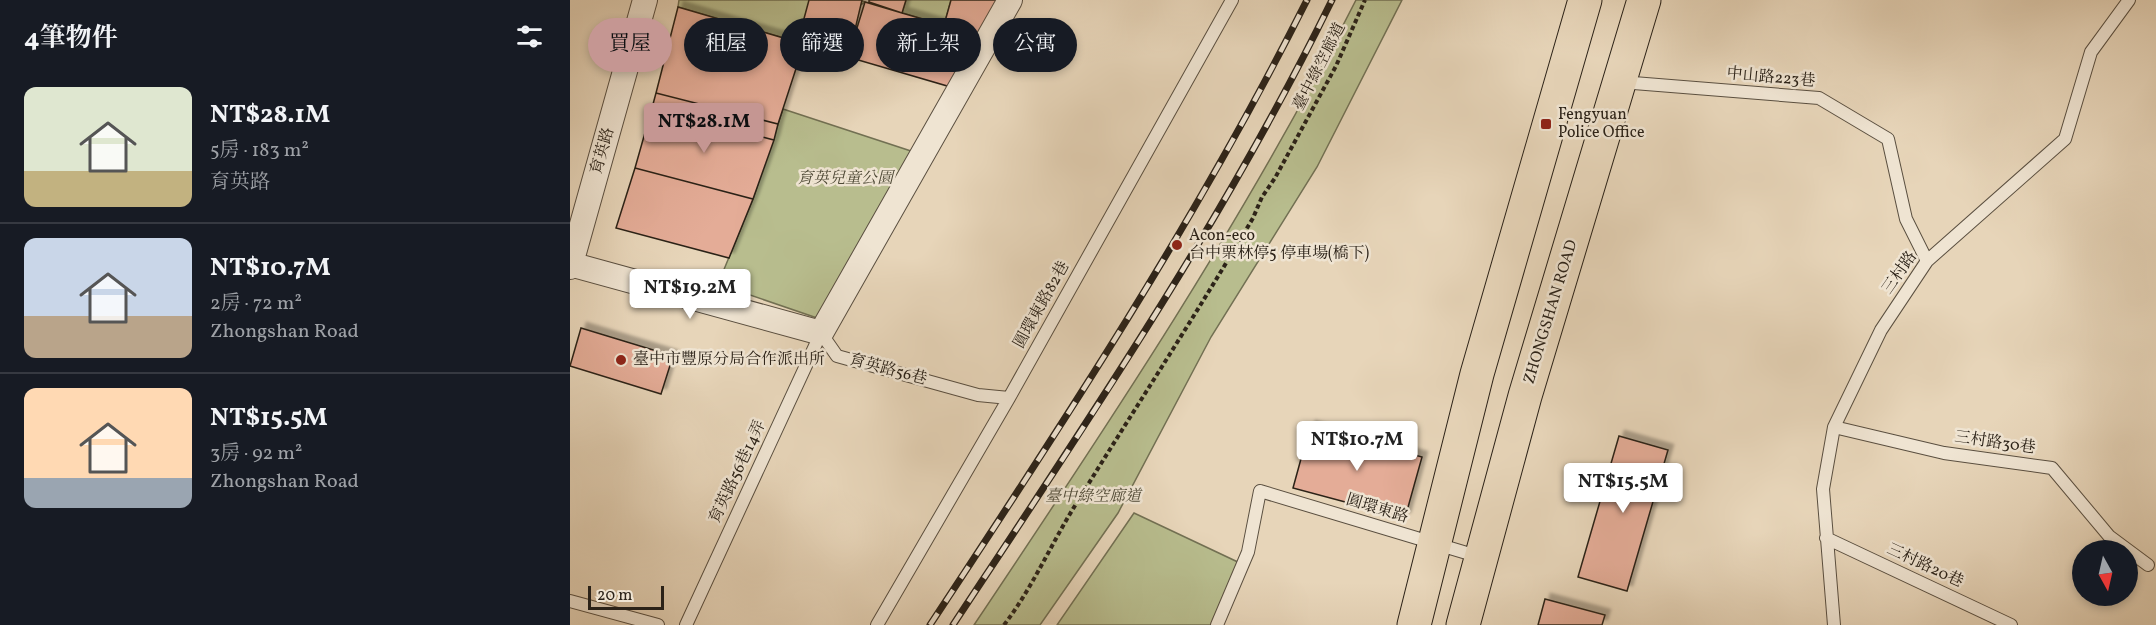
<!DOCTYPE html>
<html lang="zh-TW">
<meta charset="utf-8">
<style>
body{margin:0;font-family:Vollkorn,"Noto Serif TC",serif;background:#242831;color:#f1f3f6;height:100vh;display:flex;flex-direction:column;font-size:22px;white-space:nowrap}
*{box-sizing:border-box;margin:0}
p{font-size:20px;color:#9ea1a6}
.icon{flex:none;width:33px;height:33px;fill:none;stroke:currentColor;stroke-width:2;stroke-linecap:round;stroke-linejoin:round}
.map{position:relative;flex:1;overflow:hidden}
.sheet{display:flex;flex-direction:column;background:#171b24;width:570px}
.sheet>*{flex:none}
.hud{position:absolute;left:18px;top:18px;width:570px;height:54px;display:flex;gap:12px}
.needle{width:39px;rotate:172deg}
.fabs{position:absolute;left:1502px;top:540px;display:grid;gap:12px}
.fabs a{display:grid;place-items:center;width:66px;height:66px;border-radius:50%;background:#171b24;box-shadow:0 3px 9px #0003;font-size:30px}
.scale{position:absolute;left:18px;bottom:15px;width:76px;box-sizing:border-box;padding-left:6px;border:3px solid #2b2218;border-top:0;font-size:16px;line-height:21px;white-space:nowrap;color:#2b2218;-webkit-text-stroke:4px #efe4d2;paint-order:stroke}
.price{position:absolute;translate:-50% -51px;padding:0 14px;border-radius:6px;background:#fff;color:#222;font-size:20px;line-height:39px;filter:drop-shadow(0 2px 3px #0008)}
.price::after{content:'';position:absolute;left:50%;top:36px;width:18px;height:14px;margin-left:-9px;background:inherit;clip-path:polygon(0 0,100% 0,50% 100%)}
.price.current{background:#c59692;color:#111}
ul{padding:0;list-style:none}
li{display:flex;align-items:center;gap:18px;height:150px;padding:0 24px}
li+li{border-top:2px solid #363941}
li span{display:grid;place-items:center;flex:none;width:168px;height:120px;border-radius:12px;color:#555}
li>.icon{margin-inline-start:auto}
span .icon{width:72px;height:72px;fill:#fffc;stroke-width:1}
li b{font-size:26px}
h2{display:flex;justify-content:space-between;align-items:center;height:72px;padding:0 24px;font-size:26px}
.tag{padding:0 21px;border-radius:27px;background:#171b24;box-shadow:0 3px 9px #0003;font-size:21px;line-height:54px}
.tag.current{background:#c59692;color:#111}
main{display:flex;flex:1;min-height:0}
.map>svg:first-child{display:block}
.green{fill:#b8bd8e;stroke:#727053;stroke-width:1.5}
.building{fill:#e4ac97;stroke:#2b2218;stroke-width:1.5;filter:url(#shadow)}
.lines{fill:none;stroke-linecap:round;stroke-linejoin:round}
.service-casing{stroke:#5a4f40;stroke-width:14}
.minor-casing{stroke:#5a4f40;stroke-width:26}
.primary-casing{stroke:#2b2218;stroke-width:35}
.path{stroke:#2b2218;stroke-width:4;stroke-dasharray:4.5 3;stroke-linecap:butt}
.service{stroke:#efe4d2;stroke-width:12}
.minor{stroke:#efe4d2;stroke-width:24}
.primary{stroke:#e7d5b9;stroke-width:33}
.rail-casing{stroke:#2b2218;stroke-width:7}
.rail{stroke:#efe4d2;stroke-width:4.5;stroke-dasharray:14;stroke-linecap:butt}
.poi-dot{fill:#8f2418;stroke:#efe4d2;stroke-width:2}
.labels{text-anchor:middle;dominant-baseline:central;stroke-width:5;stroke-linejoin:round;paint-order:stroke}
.street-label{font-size:16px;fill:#2b2218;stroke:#efe4d2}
.poi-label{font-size:16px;fill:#2b2218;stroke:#efe4d2;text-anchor:start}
.park-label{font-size:16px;font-style:italic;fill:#4e4936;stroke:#efe4d2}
</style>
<main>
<section class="sheet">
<h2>4筆物件<svg class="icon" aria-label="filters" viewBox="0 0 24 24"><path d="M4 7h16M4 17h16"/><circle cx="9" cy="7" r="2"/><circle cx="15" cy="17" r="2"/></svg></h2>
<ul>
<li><span style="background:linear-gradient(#dfe7d0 70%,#c2b280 0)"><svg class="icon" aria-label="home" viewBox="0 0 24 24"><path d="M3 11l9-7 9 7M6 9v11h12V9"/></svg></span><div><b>NT$28.1M</b><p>5房 · 183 m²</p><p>育英路</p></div></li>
<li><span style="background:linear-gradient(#c9d6e8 65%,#b9a48a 0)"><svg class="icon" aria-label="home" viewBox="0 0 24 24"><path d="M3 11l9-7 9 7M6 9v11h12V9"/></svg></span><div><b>NT$10.7M</b><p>2房 · 72 m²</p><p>Zhongshan Road</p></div></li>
<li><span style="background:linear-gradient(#ffd9b3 75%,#9aa5b1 0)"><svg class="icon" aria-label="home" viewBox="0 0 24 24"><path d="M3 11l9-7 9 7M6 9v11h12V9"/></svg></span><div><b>NT$15.5M</b><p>3房 · 92 m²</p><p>Zhongshan Road</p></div></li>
</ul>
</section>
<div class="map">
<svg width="1586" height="625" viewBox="0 0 1586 625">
<defs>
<filter id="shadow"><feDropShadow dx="5.5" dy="-5.5" stdDeviation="1.5" flood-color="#0004"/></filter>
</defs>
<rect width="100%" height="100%" fill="#e7d5b9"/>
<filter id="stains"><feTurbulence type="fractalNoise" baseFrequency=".00333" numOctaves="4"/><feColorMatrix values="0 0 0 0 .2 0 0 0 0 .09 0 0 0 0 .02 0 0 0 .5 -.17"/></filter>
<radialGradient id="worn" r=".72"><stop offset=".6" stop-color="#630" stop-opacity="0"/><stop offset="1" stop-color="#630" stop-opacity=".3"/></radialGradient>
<path class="green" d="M109 0H290L295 2 234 44 108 7Z
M336 0H381L374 25 332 13Z
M786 0H832L747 167 641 337 548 513 470 625H404C540 422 676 218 786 0Z
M213 109 350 154 253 320 148 284 183 199Z
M564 513 672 564 649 625H487Z"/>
<path class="building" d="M239 0H292L283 38 232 26Z
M299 0H336L332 13 299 2Z
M381 0H444L421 39 374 25Z
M295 2 332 13 421 39 391 90 278 57Z
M108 7 234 44 208 124 86 93Z
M86 93 208 124 204 140 82 108Z
M82 108 204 140 183 199 65 168Z
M65 168 183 199 159 258 46 228Z
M11 328 103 356 91 394 0 366Z
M740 426 852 457 835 518 723 488Z
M1049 436 1098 450 1057 591 1008 577Z
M975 599 1035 615 1032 625H968Z"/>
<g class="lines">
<g class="service-casing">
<path id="service" d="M1051 82 1249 98 1318 139 1336 219 1357 261
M1264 427 1374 453 1482 468 1539 536 1578 565
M1256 538 1441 625
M0 601 88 625
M116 625 251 333 267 356 408 395 439 398
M307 625 439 398 662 0
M647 625 678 552 690 491 910 557
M1264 625 1253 489 1264 427 1311 330 1357 261 1495 139 1521 52 1559 0"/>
</g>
<g class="minor-casing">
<path id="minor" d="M0 264 251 333 440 0
M0 267 75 0"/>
</g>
<g class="primary-casing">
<path id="primary" d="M844 625 907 374 1015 0
M893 625 955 396 1074 0"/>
</g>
<path class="path" d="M434 625C463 587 481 544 506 504 565 408 626 315 683 218L692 197 705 178 766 66 795 0"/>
<use href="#service" class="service"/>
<use href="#minor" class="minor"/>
<use href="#primary" class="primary"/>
<g class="rail-casing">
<path id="rail" d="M360 625C494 422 628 218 737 0
M383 625C517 422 655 219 762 0"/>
</g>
<use href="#rail" class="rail"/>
</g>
<g class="poi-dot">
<rect x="970" y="118" width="12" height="12" rx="3"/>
<circle cx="607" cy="245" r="6"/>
<circle cx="51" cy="360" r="6"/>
</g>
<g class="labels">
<g class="street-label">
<text transform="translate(750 67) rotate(-63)">臺中綠空廊道</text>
<text transform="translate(1201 78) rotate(5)">中山路223巷</text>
<text transform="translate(33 151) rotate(-74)">育英路</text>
<text transform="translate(1330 273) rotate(-55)">三村路</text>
<text transform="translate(472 305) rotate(-61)">圓環東路82巷</text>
<text transform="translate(981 312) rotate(-73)">ZHONGSHAN ROAD</text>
<text transform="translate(318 370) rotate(15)">育英路56巷</text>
<text transform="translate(1425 443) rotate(8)">三村路30巷</text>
<text transform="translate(168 472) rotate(-65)">育英路56巷14弄</text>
<text transform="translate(807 509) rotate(17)">圓環東路</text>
<text transform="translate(1355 566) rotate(25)">三村路20巷</text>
</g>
<g class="poi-label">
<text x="988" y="115">Fengyuan<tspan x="988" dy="18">Police Office</tspan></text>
<text x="619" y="236">Acon-eco<tspan x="619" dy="18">台中栗林停5 停車場(橋下)</tspan></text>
<text x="63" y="360">臺中市豐原分局合作派出所</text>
</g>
<g class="park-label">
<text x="275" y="179">育英兒童公園</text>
<text x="523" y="497">臺中綠空廊道</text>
</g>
</g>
<rect width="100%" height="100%" filter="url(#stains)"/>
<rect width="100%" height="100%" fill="url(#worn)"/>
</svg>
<div class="fabs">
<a><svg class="needle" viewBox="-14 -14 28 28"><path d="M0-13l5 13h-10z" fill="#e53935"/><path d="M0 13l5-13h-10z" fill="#9ea1a6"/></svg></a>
</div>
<div class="scale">20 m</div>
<b class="price current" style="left:134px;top:154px">NT$28.1M</b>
<b class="price" style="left:120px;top:320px">NT$19.2M</b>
<b class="price" style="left:787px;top:472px">NT$10.7M</b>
<b class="price" style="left:1053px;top:514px">NT$15.5M</b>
<div class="hud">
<a class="tag current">買屋</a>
<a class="tag">租屋</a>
<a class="tag">篩選</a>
<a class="tag">新上架</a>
<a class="tag">公寓</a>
</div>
</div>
</main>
